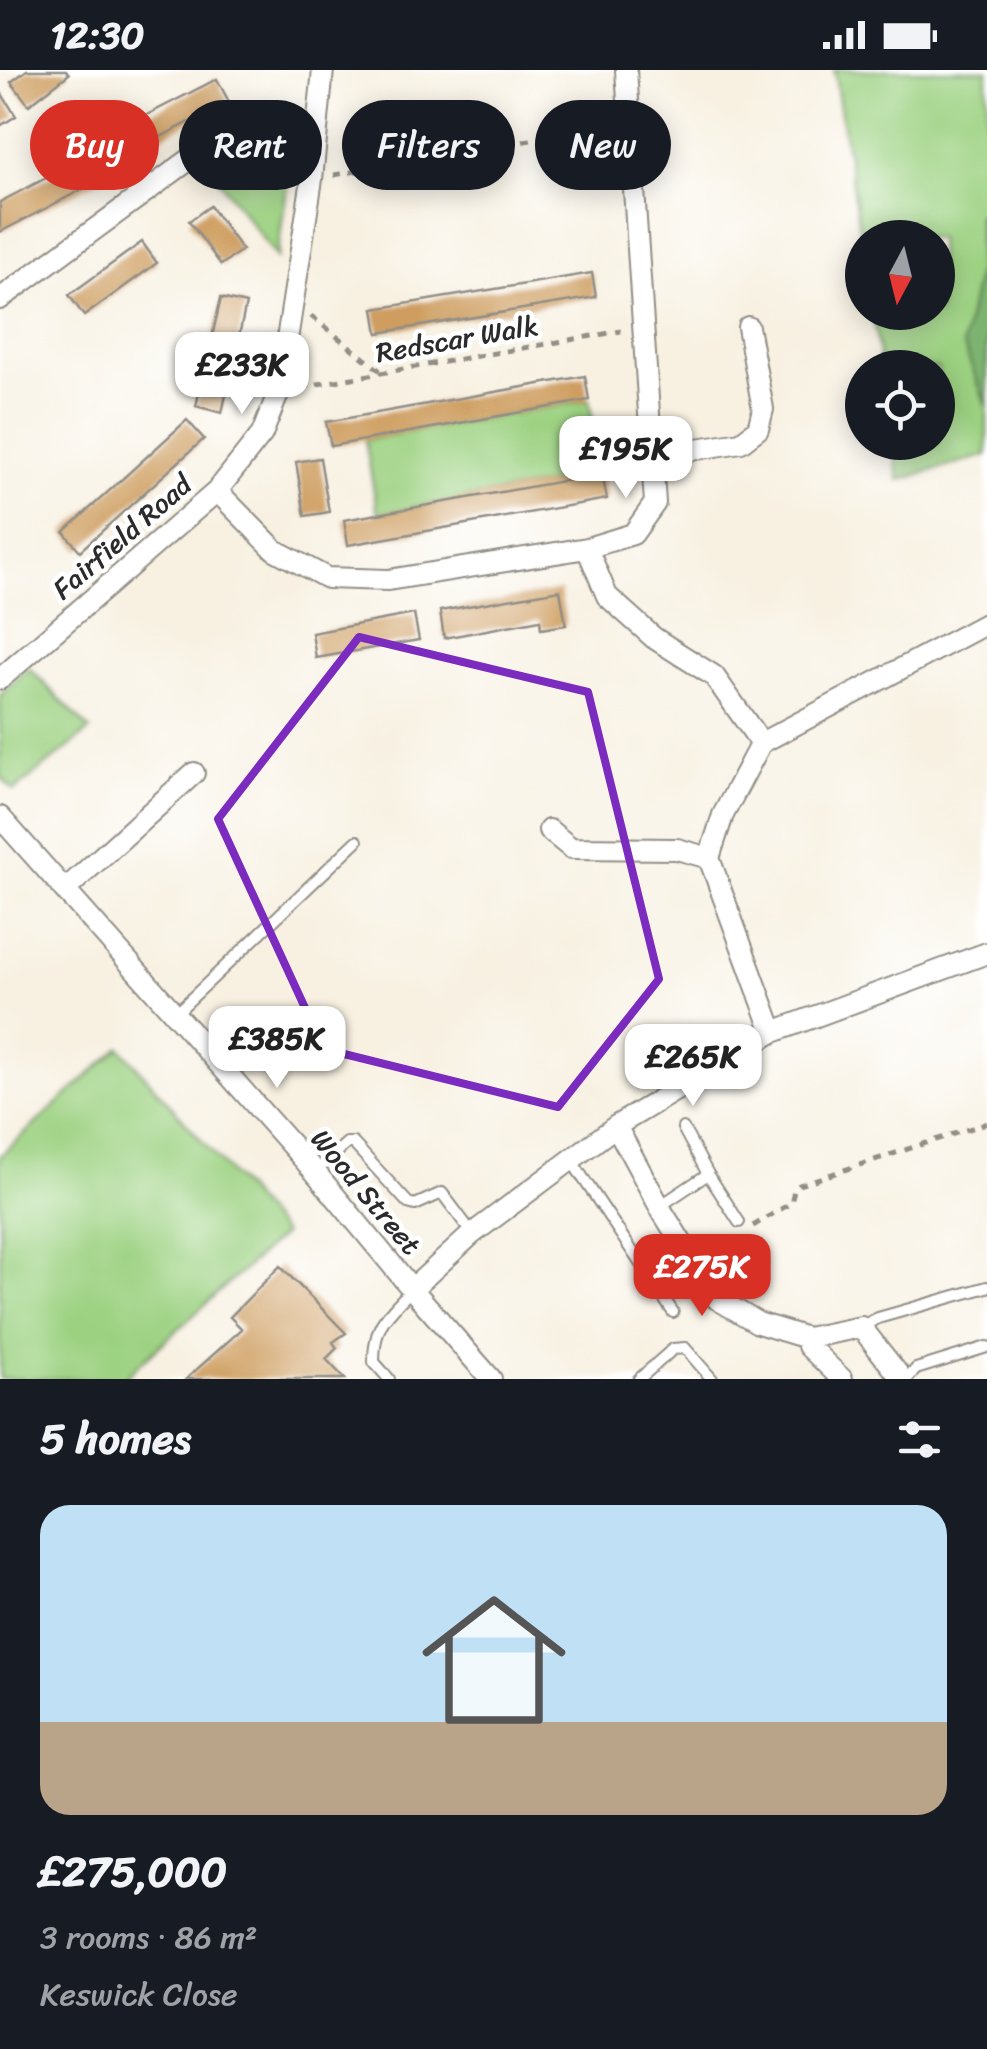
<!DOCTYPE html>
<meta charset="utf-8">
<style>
body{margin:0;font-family:Sriracha,sans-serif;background:#20242c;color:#f1f3f6;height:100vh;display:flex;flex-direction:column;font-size:38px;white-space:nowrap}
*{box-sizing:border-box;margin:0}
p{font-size:32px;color:#9ea1a6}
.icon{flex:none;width:55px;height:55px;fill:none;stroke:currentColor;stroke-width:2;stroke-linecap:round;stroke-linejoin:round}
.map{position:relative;height:1309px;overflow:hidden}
.side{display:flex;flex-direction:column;background:#171b24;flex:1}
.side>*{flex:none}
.hud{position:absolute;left:30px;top:30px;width:928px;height:90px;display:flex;gap:20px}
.needle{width:65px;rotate:187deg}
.buttons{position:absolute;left:845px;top:150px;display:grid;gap:20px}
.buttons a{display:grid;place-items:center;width:110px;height:110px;border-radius:50%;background:#171b24;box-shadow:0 5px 25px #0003;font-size:50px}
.price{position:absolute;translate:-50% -85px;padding:0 22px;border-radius:20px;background:#fff;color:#222;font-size:32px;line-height:65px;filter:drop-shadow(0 2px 5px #0008)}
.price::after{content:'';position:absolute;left:50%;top:60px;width:30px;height:22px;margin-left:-15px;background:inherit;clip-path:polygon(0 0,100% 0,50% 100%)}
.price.on{background:#d93025;color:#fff}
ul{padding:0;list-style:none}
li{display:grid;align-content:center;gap:20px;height:530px;padding:0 40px}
li span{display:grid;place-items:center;height:310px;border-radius:30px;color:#555}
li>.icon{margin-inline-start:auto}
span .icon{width:180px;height:180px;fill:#fffc;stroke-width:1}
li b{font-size:42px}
h2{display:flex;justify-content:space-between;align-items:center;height:120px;padding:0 40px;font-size:42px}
.chip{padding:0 35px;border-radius:45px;background:#171b24;box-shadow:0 5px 25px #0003;font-size:35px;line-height:90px}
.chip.on{background:#d93025;color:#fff}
.status{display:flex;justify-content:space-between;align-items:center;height:70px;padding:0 50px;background:#171b24;direction:ltr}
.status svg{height:28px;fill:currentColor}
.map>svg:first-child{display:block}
.green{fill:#9cd181;stroke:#647e56;stroke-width:2.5}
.forest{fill:#7db36f;stroke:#546f4d;stroke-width:2.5}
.building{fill:#ce9d5e}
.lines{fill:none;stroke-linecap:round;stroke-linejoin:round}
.lane-casing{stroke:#928e86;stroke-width:14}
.street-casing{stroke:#928e86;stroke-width:24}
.path{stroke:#928e86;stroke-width:5;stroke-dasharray:8 8;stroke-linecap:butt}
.lane{stroke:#fff;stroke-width:10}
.street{stroke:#fff;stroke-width:20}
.marked{fill:none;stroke:#7b2cbf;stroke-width:8;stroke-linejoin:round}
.labels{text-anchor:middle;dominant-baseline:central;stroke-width:9;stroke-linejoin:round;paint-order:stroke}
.street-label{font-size:28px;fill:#2b2b2b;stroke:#fff}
</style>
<div class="status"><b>12:30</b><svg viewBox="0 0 49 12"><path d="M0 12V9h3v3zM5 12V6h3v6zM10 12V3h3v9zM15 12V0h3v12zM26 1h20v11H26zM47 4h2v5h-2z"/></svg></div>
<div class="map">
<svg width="987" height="1309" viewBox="0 0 987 1309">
<rect width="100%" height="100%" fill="#fff"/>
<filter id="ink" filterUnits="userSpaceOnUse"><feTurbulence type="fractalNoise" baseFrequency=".01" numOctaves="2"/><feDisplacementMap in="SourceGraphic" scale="20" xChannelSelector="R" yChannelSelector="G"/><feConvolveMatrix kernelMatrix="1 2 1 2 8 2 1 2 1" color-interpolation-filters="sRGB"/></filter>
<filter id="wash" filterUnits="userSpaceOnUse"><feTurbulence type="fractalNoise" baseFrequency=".0048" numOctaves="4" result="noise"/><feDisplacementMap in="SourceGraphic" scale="40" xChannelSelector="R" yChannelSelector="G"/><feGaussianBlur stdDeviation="2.25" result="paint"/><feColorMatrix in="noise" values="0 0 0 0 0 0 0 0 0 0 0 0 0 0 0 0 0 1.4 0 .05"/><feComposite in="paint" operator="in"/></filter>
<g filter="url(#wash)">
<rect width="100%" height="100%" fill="#f8f1e2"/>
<path class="green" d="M834 0H987V385L899 410 893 373 938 372V298L881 297 873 243 938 242V168H862V177Z
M267 81 281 83 290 95 277 188 211 99C230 86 245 83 267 81Z
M589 330 602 404 378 444 365 370Z
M29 598 90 660 14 721 0 706V625Z
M120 977 283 1164 123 1309H0V1086Z"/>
<path class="forest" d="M978 144H987V337L963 274 978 200Z"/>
<g id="blocks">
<path class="building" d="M27 0H66L69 4 29 35 11 12Z
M217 9 229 32 117 89 106 66Z
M0 21 16 46 0 56Z
M96 82 108 106 0 162V132Z
M210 136 242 180 221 195 189 151Z
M142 172 157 193 84 246 69 225Z
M592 203 596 227 378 263 374 239Z
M221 228 246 234 222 343 196 336Z
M585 306 589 330 331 376 326 352Z
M187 350 204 369 80 481 64 462Z
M320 388 329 442 305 446 296 392Z
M602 404 607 429 348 475 344 450Z
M560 520 566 555 541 559 540 550 444 568 440 541Z
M414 544 419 570 316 588 312 563Z
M280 1196 346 1263 333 1272 337 1278 326 1289 345 1309H186L242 1259 230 1247Z"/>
</g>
</g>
<g filter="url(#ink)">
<use href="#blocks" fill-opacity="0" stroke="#928e86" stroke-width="2.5"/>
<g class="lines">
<g class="lane-casing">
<path id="lane" d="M175 944 357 771
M683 1058 708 1104 739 1152
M571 1090 673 1242
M315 1102 347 1073H353L408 1133 415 1135 442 1123 472 1163
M660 1136 708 1104
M862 1256 878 1248 987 1217
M389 1309 374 1292C374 1253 386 1247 411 1220
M639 1309 673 1279 685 1278 712 1309
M907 1309 916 1299 987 1277"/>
</g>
<g class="street-casing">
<path id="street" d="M0 229 197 84 249 61 315 67
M653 386 741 372 758 359 763 339 748 257
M217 421 275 480 327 508 388 510 587 478 633 464 655 433 626 0
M587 478 607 526 654 568 714 606 761 673
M0 609 217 421 262 364 279 321 312 109 323 0
M0 747 315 1102 412 1219 491 1309
M549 760 571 778 677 779 709 788
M65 820 194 703
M773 962 709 788 723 745 761 673 987 553
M616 1056 663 1143 717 1229 758 1253 807 1268 861 1257 902 1309
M412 1219 472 1164 616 1056 773 962 987 883
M807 1268 808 1276 842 1309"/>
</g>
<path class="path" d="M334 105 609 56
M311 246 383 303
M301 317 621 261
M753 1156 791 1133 794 1120 799 1115 987 1053
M709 1179 735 1165"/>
<use href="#lane" class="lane"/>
<use href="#street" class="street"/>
</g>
</g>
<path class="marked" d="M359 567 588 622 659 909 558 1037 324 979 218 749Z"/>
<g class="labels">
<g class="street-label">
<text transform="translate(457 269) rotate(-10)">Redscar Walk</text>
<text transform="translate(122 467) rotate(-41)">Fairfield Road</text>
<text transform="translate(366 1122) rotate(50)">Wood Street</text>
</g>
</g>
</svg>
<div class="buttons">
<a><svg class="needle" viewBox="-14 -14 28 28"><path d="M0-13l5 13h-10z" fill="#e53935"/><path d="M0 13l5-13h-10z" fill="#9ea1a6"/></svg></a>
<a><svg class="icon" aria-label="locate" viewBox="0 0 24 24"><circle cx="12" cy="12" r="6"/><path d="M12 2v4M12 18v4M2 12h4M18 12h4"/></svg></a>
</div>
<b class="price" style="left:242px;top:347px">£233K</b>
<b class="price" style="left:626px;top:431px">£195K</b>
<b class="price" style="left:277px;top:1021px">£385K</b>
<b class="price" style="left:693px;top:1039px">£265K</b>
<b class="price on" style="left:702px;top:1249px">£275K</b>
<div class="hud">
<a class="chip on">Buy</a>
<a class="chip">Rent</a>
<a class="chip">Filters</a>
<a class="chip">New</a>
</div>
</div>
<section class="side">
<h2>5 homes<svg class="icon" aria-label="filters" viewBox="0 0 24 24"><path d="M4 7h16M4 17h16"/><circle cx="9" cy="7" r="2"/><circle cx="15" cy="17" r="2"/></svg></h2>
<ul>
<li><span style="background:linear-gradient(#bfe0f5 70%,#b9a48a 0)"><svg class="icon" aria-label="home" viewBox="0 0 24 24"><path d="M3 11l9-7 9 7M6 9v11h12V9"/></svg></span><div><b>£275,000</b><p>3 rooms · 86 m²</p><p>Keswick Close</p></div></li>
</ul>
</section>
